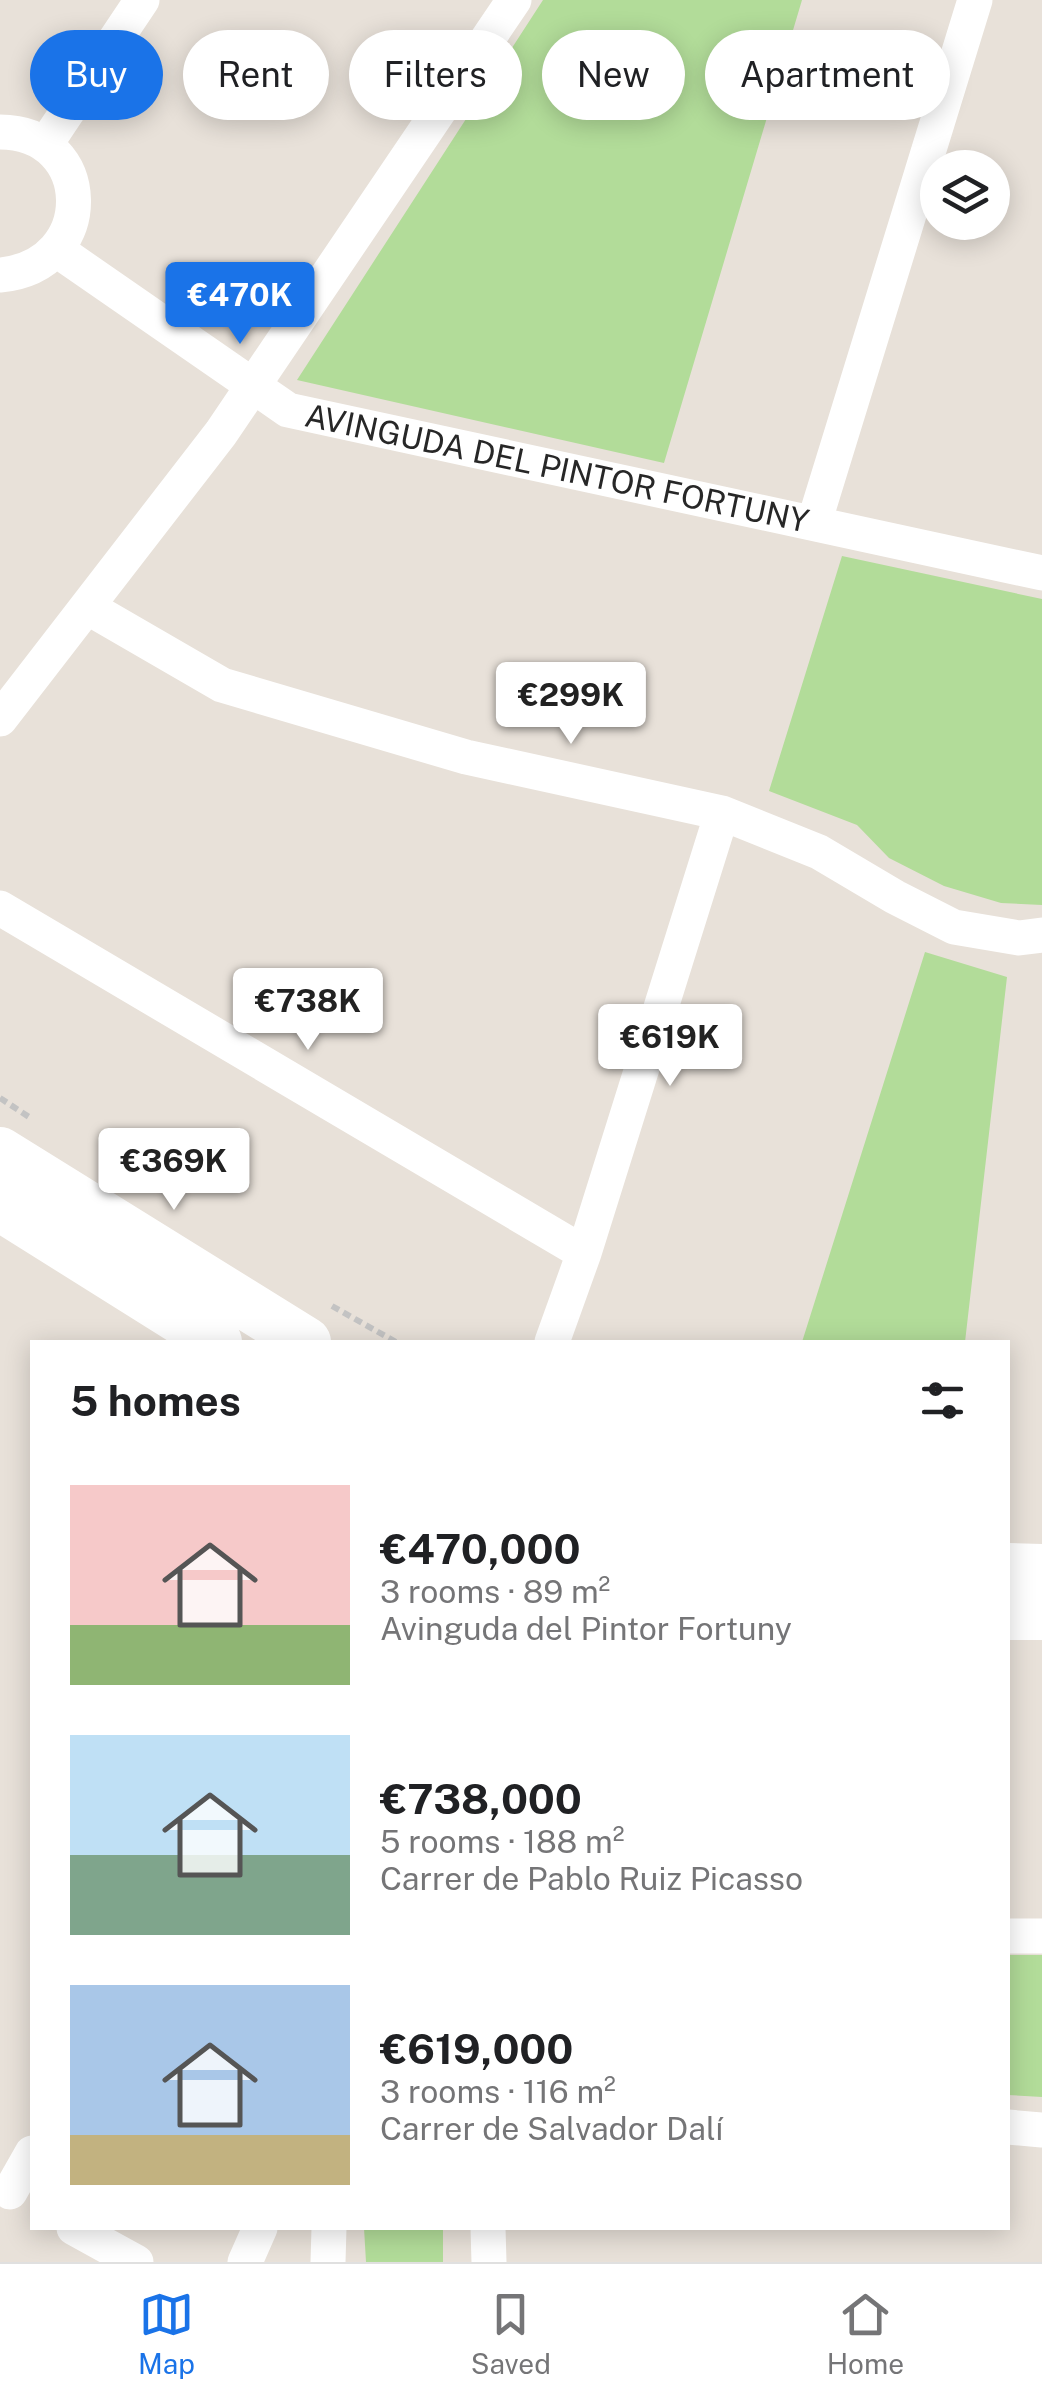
<!DOCTYPE html>
<meta charset="utf-8">
<style>
body{margin:0;font-family:"Public Sans",sans-serif;background:#f2f2f2;color:#202124;height:100vh;display:flex;flex-direction:column;font-size:38px;white-space:nowrap}
*{box-sizing:border-box;margin:0}
p{font-size:32px;color:#757577}
.icon{flex:none;width:55px;height:55px;fill:none;stroke:currentColor;stroke-width:2;stroke-linecap:round;stroke-linejoin:round}
.map{position:relative;flex:1;overflow:hidden}
.sheet{position:absolute;left:30px;top:1340px;width:980px;height:890px;display:flex;flex-direction:column;background:#fff;border-radius:0px;box-shadow:0 5px 25px #0003}
.sheet>*{flex:none}
.hud{position:absolute;left:30px;top:30px;width:982px;height:90px;display:flex;gap:20px}
.tools{position:absolute;left:920px;top:150px;display:grid;gap:20px}
.tools a{display:grid;place-items:center;width:90px;height:90px;border-radius:50%;background:#fff;box-shadow:0 5px 25px #0003;font-size:50px}
.price{position:absolute;translate:-50% -85px;padding:0 22px;border-radius:10px;background:#fff;color:#222;font-size:32px;line-height:65px;filter:drop-shadow(0 2px 5px #0008)}
.price::after{content:'';position:absolute;left:50%;top:60px;width:30px;height:22px;margin-left:-15px;background:inherit;clip-path:polygon(0 0,100% 0,50% 100%)}
.price.current{background:#1a73e8;color:#fff}
ul{padding:0;list-style:none}
li{display:flex;align-items:center;gap:30px;height:250px;padding:0 40px}
li span{display:grid;place-items:center;flex:none;width:280px;height:200px;border-radius:0px;color:#555}
li>.icon{margin-inline-start:auto}
span .icon{width:120px;height:120px;fill:#fffc;stroke-width:1}
li b{font-size:42px}
h2{display:flex;justify-content:space-between;align-items:center;height:120px;padding:0 40px;font-size:42px}
.chip{padding:0 35px;border-radius:45px;background:#fff;box-shadow:0 5px 25px #0003;font-size:35px;line-height:90px}
.chip.current{background:#1a73e8;color:#fff}
.dock{display:flex;justify-content:space-around;align-items:center;height:140px;border-top:2px solid #e0e0e0;background:#fff;font-size:28px;color:#757577}
.dock a{display:grid;justify-items:center;gap:5px}
.dock .current{color:#1a73e8}
.map>svg:first-child{display:block}
.green{fill:#b2dc99}
.lines{fill:none;stroke-linecap:round;stroke-linejoin:round}
.path{stroke:#c3c3c3;stroke-width:6;stroke-dasharray:8 5;stroke-linecap:butt}
.street{stroke:#fff;stroke-width:35}
.secondary{stroke:#fff;stroke-width:50}
.labels{text-anchor:middle;dominant-baseline:central;stroke-width:8;stroke-linejoin:round;paint-order:stroke}
.street-label{font-size:32px;fill:#272727;stroke:#fff}
</style>
<div class="map">
<svg width="1042" height="2262" viewBox="0 0 1042 2262">
<rect width="100%" height="100%" fill="#e8e1d9"/>
<path class="green" d="M543 0H802L664 463 297 380Z
M842 556 1042 599V905L1001 903 944 886 889 858 857 825 769 791Z
M925 952 1007 977 965 1342H802Z
M1008 1955H1042V2097L1008 2095Z
M364 2228H443V2262H366Z"/>
<g class="lines">
<path class="path" d="M0 1098 29 1117
M332 1306 396 1342"/>
<path class="street" d="M0 132C96 132 100 266 0 275
M45 145 142 0
M57 250 288 410 1042 573
M814 523 975 0
M89 608 222 685 466 757 722 813 819 852 895 897 954 927 1019 938 1042 935
M0 719 221 433 514 0
M0 908 584 1253
M552 1342 584 1253 722 813
M1008 1936H1042
M1008 2127 1042 2130
M10 2192 32 2153
M74 2228 136 2262
M488 2228 489 2262
M245 2262 260 2228
M328 2262 329 2228"/>
<path class="secondary" d="M0 1152 306 1342
M0 1206 217 1342
M1008 1568 1042 1569
M1008 1615H1042"/>
</g>
<g class="labels">
<g class="street-label">
<text transform="translate(557 468) rotate(12)">AVINGUDA DEL PINTOR FORTUNY</text>
</g>
</g>
</svg>
<div class="tools">
<a><svg class="icon" aria-label="layers" viewBox="0 0 24 24"><path d="M12 4l9 5-9 5-9-5zM3 14l9 5 9-5"/></svg></a>
</div>
<b class="price current" style="left:240px;top:347px">€470K</b>
<b class="price" style="left:571px;top:747px">€299K</b>
<b class="price" style="left:308px;top:1053px">€738K</b>
<b class="price" style="left:670px;top:1089px">€619K</b>
<b class="price" style="left:174px;top:1213px">€369K</b>
<div class="hud">
<a class="chip current">Buy</a>
<a class="chip">Rent</a>
<a class="chip">Filters</a>
<a class="chip">New</a>
<a class="chip">Apartment</a>
</div>
<section class="sheet">
<h2>5 homes<svg class="icon" aria-label="filters" viewBox="0 0 24 24"><path d="M4 7h16M4 17h16"/><circle cx="9" cy="7" r="2"/><circle cx="15" cy="17" r="2"/></svg></h2>
<ul>
<li><span style="background:linear-gradient(#f6c9c9 70%,#8fb573 0)"><svg class="icon" aria-label="home" viewBox="0 0 24 24"><path d="M3 11l9-7 9 7M6 9v11h12V9"/></svg></span><div><b>€470,000</b><p>3 rooms · 89 m²</p><p>Avinguda del Pintor Fortuny</p></div></li>
<li><span style="background:linear-gradient(#bfe0f5 60%,#7fa58c 0)"><svg class="icon" aria-label="home" viewBox="0 0 24 24"><path d="M3 11l9-7 9 7M6 9v11h12V9"/></svg></span><div><b>€738,000</b><p>5 rooms · 188 m²</p><p>Carrer de Pablo Ruiz Picasso</p></div></li>
<li><span style="background:linear-gradient(#a9c7e8 75%,#c2b280 0)"><svg class="icon" aria-label="home" viewBox="0 0 24 24"><path d="M3 11l9-7 9 7M6 9v11h12V9"/></svg></span><div><b>€619,000</b><p>3 rooms · 116 m²</p><p>Carrer de Salvador Dalí</p></div></li>
</ul>
</section>
</div>
<nav class="dock">
<a class="current"><svg class="icon" aria-label="map" viewBox="0 0 24 24"><path d="M3 6l6-2 6 2 6-2v14l-6 2-6-2-6 2zM9 4v14M15 6v14"/></svg>Map</a>
<a><svg class="icon" aria-label="saved" viewBox="0 0 24 24"><path d="M7 4h10v16l-5-4-5 4z"/></svg>Saved</a>
<a><svg class="icon" aria-label="home" viewBox="0 0 24 24"><path d="M3 11l9-7 9 7M6 9v11h12V9"/></svg>Home</a>
</nav>
